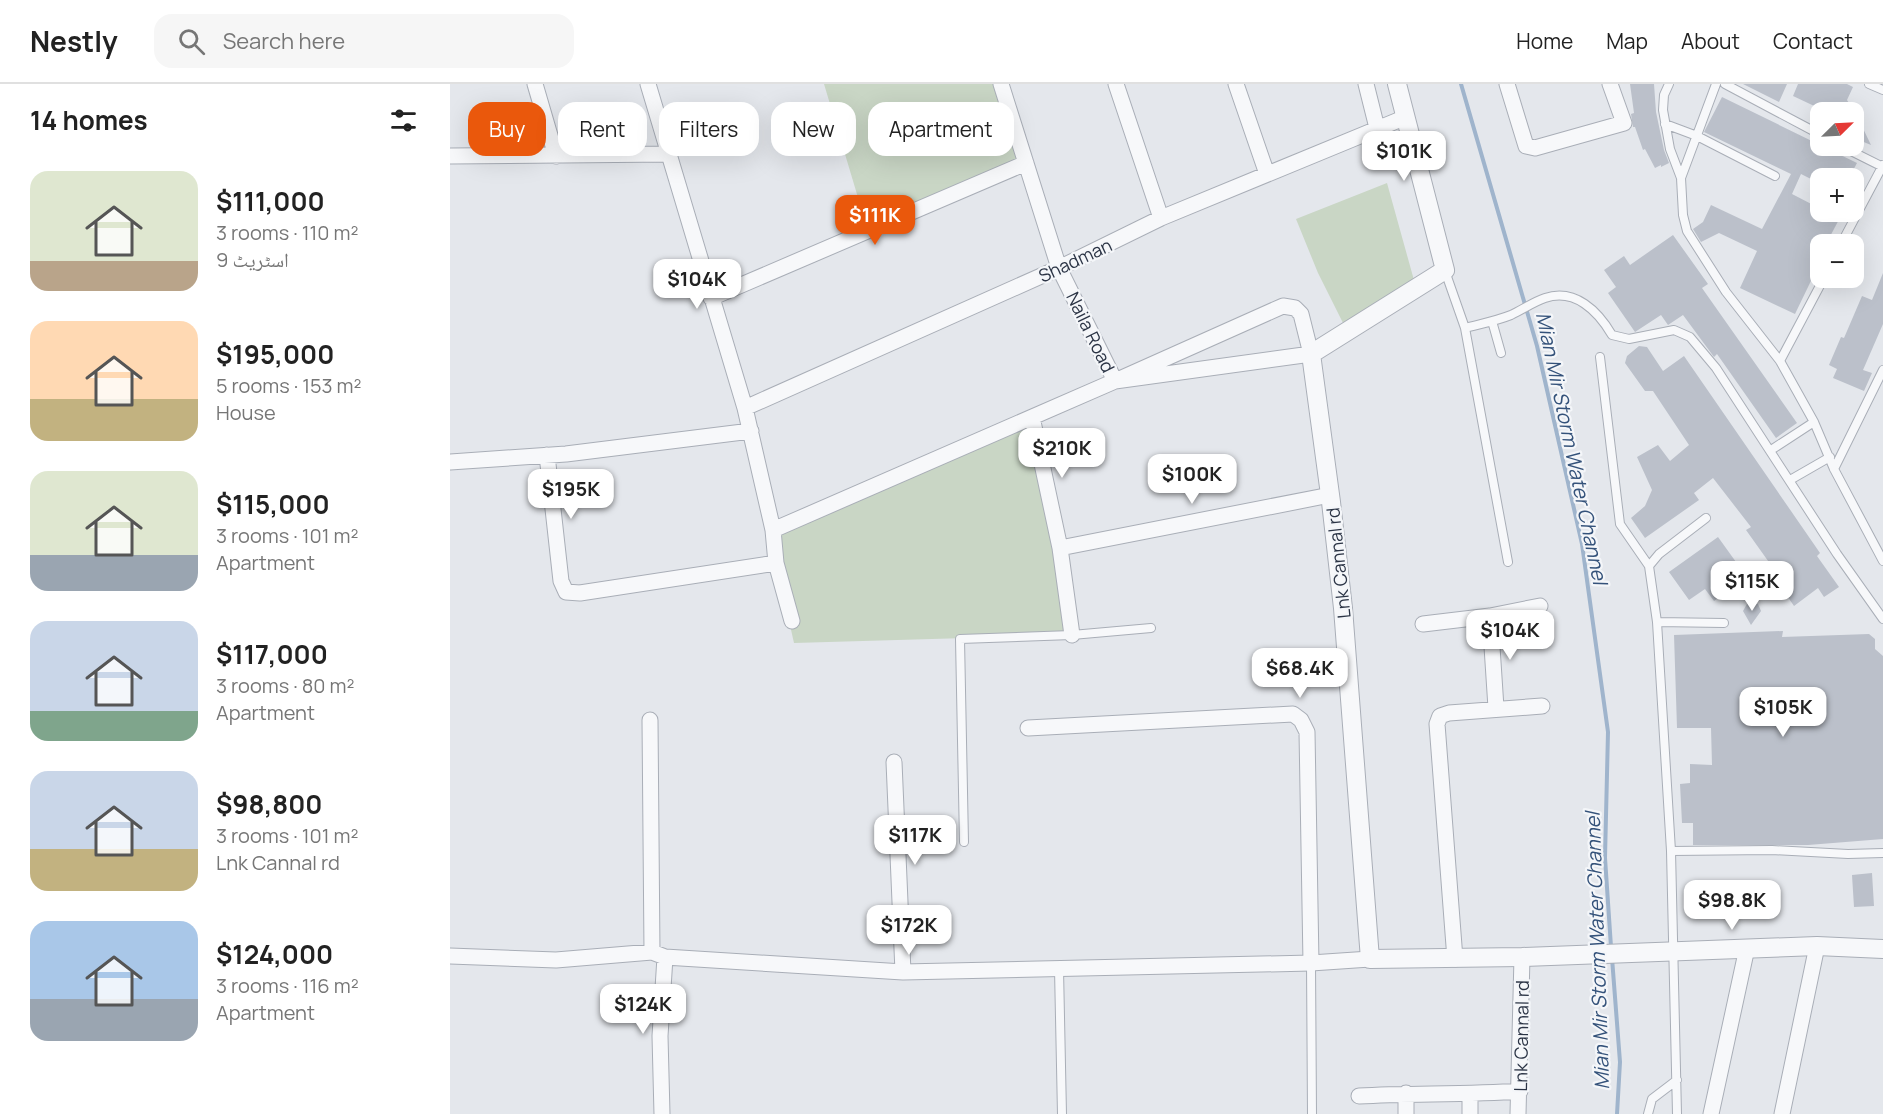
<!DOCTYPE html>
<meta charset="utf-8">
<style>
body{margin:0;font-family:Manrope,"Noto Naskh Arabic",sans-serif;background:#f6f6f6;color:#222;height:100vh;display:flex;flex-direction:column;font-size:22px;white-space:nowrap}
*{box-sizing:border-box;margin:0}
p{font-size:20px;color:#767676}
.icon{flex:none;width:33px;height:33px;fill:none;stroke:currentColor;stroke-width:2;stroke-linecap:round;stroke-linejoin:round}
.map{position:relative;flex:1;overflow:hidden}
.panel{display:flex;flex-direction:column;background:#fff;width:450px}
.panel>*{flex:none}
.guide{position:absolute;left:18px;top:18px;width:570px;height:54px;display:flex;gap:12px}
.needle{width:39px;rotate:66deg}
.buttons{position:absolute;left:1360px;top:18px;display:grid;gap:12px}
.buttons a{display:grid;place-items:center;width:54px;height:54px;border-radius:12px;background:#fff;box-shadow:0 6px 24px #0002;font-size:30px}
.price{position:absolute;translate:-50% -51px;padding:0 14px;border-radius:12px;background:#fff;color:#222;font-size:20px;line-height:39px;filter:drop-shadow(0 2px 3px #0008)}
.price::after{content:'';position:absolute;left:50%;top:36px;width:18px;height:14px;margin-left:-9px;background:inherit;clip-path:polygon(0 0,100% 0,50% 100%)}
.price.selected{background:#ea580c;color:#fff}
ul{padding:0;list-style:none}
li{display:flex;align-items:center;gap:18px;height:150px;padding:0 30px}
li span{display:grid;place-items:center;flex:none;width:168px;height:120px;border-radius:18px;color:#555}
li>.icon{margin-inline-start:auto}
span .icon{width:72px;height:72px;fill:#fffc;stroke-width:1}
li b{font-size:26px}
h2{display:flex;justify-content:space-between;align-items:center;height:72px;padding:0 30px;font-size:26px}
.tag{padding:0 21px;border-radius:18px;background:#fff;box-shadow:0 6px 24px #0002;font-size:21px;line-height:54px}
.tag.selected{background:#ea580c;color:#fff}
header{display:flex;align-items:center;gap:36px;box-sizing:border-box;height:84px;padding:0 30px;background:#fff;border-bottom:2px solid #e0e0e0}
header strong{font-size:28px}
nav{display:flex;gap:33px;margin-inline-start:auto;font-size:21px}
.search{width:420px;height:54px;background:#f6f6f6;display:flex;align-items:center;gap:15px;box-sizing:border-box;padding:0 21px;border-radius:18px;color:#767676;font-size:22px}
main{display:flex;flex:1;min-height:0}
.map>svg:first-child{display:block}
.green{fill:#c9d6c5}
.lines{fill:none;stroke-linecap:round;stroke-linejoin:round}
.stream{stroke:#9fb4cc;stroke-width:4}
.building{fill:#bbc0ca}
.service-casing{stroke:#a9aeb7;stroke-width:10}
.minor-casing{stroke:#a9aeb7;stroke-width:17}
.tertiary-casing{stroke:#a9aeb7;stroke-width:20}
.service{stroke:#f7f8fa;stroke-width:8}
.minor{stroke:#f7f8fa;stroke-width:15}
.tertiary{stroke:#f7f8fa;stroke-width:18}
.labels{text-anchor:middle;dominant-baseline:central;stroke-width:4.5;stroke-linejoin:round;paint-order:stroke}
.street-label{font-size:18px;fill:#2b3445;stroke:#f4f6f9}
.water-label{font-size:20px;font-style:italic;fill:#34527a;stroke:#f4f6f9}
</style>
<header>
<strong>Nestly</strong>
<div class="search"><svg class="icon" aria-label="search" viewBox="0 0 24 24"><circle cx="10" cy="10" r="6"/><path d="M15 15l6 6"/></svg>Search here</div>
<nav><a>Home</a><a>Map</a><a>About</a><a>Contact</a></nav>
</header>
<main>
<section class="panel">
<h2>14 homes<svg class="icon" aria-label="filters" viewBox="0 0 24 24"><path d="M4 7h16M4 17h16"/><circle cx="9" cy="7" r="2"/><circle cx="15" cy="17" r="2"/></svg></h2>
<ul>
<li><span style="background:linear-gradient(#dfe7d0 75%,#b9a48a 0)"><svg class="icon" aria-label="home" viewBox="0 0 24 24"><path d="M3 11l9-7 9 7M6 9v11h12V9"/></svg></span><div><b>$111,000</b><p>3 rooms · 110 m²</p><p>اسٹریٹ 9</p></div></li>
<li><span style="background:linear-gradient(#ffd9b3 65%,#c2b280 0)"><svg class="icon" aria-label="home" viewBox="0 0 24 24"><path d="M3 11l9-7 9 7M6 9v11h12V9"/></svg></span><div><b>$195,000</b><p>5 rooms · 153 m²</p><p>House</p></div></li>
<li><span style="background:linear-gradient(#dfe7d0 70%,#9aa5b1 0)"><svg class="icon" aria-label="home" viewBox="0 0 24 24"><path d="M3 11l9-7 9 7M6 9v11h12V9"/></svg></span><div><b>$115,000</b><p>3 rooms · 101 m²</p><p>Apartment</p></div></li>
<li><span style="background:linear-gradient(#c9d6e8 75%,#7fa58c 0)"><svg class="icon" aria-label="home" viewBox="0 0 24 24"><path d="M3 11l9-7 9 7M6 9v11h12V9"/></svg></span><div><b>$117,000</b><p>3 rooms · 80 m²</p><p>Apartment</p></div></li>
<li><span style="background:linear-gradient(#c9d6e8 65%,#c2b280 0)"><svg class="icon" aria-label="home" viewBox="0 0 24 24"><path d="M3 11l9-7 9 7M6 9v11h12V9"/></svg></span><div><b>$98,800</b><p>3 rooms · 101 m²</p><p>Lnk Cannal rd</p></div></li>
<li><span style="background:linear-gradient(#a9c7e8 65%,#9aa5b1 0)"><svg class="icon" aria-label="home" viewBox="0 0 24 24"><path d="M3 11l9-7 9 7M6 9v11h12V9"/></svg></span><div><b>$124,000</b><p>3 rooms · 116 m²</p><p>Apartment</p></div></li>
</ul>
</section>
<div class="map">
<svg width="1433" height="1030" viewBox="0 0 1433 1030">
<rect width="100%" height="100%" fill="#e4e7ec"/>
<path class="green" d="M374 0H551L576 79 418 147Z
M937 99 967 207 897 247 868 189 846 135Z
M582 333 622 551 344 559 326 479 323 446Z"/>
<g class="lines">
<path class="stream" d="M1011 0 1087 262 1132 460 1158 648 1155 774 1161 863
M1162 874 1170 978 1167 1030"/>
</g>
<path class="building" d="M1180 0H1204L1206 28 1214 66 1219 79 1211 83V81L1205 84 1195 65 1193 66 1185 43H1183L1181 30 1184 29Z
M1293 0H1337L1329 18Z
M1348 0H1397L1403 3 1397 16 1405 28 1421 61 1404 54V28H1377L1343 12Z
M1272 13 1407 79 1399 94H1371V100L1351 90 1342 110 1371 125V128H1393L1376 160H1371V176L1345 230 1290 204 1307 167 1269 149 1251 158 1243 145 1253 138 1261 121 1312 145 1341 90 1254 48Z
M1223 151 1258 200 1252 204 1347 339 1326 354 1267 270 1264 273 1233 231 1218 241 1211 231 1185 248 1158 209 1166 203 1154 186 1174 172 1180 181Z
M1433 189V240L1413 286 1422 289 1414 307 1383 294 1387 285 1379 281 1391 253 1394 254 1412 212 1422 216Z
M1189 262 1197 263 1213 287 1234 272 1370 469 1367 472 1389 503 1374 513 1368 504 1344 522 1331 503 1333 498 1296 446 1301 443 1263 394 1244 409 1249 416 1195 454 1181 434 1195 422 1202 406 1187 373 1208 361 1220 377 1239 361 1203 307H1195L1175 279 1177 272Z
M1268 453 1286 478 1271 488 1282 504 1264 517 1255 505 1239 516 1219 488Z
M1300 518 1308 520 1311 527 1301 541 1293 527 1297 520Z
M1333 547 1332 553 1419 550 1425 555V565L1433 572V755L1358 761H1243V739H1232L1230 700 1240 699V680L1262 681 1261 644H1227L1224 551Z
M1422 789 1424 822 1404 823 1402 791Z"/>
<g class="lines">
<g class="service-casing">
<path id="service" d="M1219 0 1214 11 1213 26 1220 65 1231 94 1233 131 1237 147 1276 208 1330 277 1364 338 1384 385 1433 477
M1275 0 1371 51
M1419 0 1433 6
M1215 40 1247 52 1325 92
M1391 62 1433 83
M1231 94 1266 0
M1391 160 1433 81
M995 187 1015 244 1058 478
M1042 237 1051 269
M1015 244C1030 240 1046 237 1061 231 1072 226 1083 218 1095 214 1125 204 1148 227 1162 251L1179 255 1224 246 1240 253 1266 284 1387 470 1433 535
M1150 273 1170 440 1199 482 1207 538 1221 767 1227 1030
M1330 277 1374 194
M1321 366 1364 338
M1384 385 1433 286
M1340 396 1380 373
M1199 482 1209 470 1256 434
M1207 538 1274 539
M514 758 510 555 622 551 701 544
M1221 767 1322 766 1398 770 1433 769
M861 879 862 1030
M609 885 612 1030
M1198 1030 1202 1015 1227 996"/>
</g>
<g class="minor-casing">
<path id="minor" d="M85 0 106 72
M198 0 295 324 323 446 326 479 342 537
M666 0 711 134
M786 0 817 90
M916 0 927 44
M1057 0 1076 62 1085 64 1174 39 1160 0
M0 72 219 70
M261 214 576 79
M295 324 609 184 711 134 956 33
M582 333 610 464 622 551
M97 371 111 497 116 508 130 509 326 479
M0 378 116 370 301 347
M323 446 665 297 861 270 851 230 845 224 833 222 665 297 609 184 551 0
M610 464 880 411
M1040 532 1046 624
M973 540 1040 532 1090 522
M200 636 202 868
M578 644 843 630 851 636 857 648 861 879
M444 678 453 888
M0 872 106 876 202 868 215 873 453 888 861 879 920 875
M1005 875 987 640 990 632 999 629 1092 622
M956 1009V1030
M909 1012C962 1009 1016 1011 1070 1007
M212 1030 210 952 215 873
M1020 1030V1011
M1068 1030 1072 873
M1261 1030 1297 864
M1332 1030 1367 862"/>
</g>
<g class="tertiary-casing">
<path id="tertiary" d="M947 0 995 186 861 270 881 418 893 524 920 875 1072 873 1367 862 1433 865"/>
</g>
<use href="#service" class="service"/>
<use href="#minor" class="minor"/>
<use href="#tertiary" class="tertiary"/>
</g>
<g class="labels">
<g class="street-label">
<text transform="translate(625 176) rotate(-25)">Shadman</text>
<text transform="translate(641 248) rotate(64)">Naila Road</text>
<text transform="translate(888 479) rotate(-96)">Lnk Cannal rd</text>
<text transform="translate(1071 952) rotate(-89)">Lnk Cannal rd</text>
</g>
<g class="water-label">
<text transform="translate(1122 364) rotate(78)">Mian Mir Storm Water Channel</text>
<text transform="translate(1147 867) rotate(-92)">Mian Mir Storm Water Channel</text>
</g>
</g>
</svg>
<div class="buttons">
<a><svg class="needle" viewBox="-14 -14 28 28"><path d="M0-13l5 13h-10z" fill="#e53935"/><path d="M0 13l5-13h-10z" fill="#767676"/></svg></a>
<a>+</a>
<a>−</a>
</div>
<b class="price" style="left:954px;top:98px">$101K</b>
<b class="price selected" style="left:425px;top:162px">$111K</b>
<b class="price" style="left:247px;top:226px">$104K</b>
<b class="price" style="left:612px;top:395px">$210K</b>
<b class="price" style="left:742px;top:421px">$100K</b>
<b class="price" style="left:121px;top:436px">$195K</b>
<b class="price" style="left:1302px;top:528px">$115K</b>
<b class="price" style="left:1060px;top:577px">$104K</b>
<b class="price" style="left:850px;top:615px">$68.4K</b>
<b class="price" style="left:1333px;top:654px">$105K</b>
<b class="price" style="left:465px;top:782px">$117K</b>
<b class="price" style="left:1282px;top:847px">$98.8K</b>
<b class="price" style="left:459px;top:872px">$172K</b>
<b class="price" style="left:193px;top:951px">$124K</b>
<div class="guide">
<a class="tag selected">Buy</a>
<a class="tag">Rent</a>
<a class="tag">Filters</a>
<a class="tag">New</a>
<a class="tag">Apartment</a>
</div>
</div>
</main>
